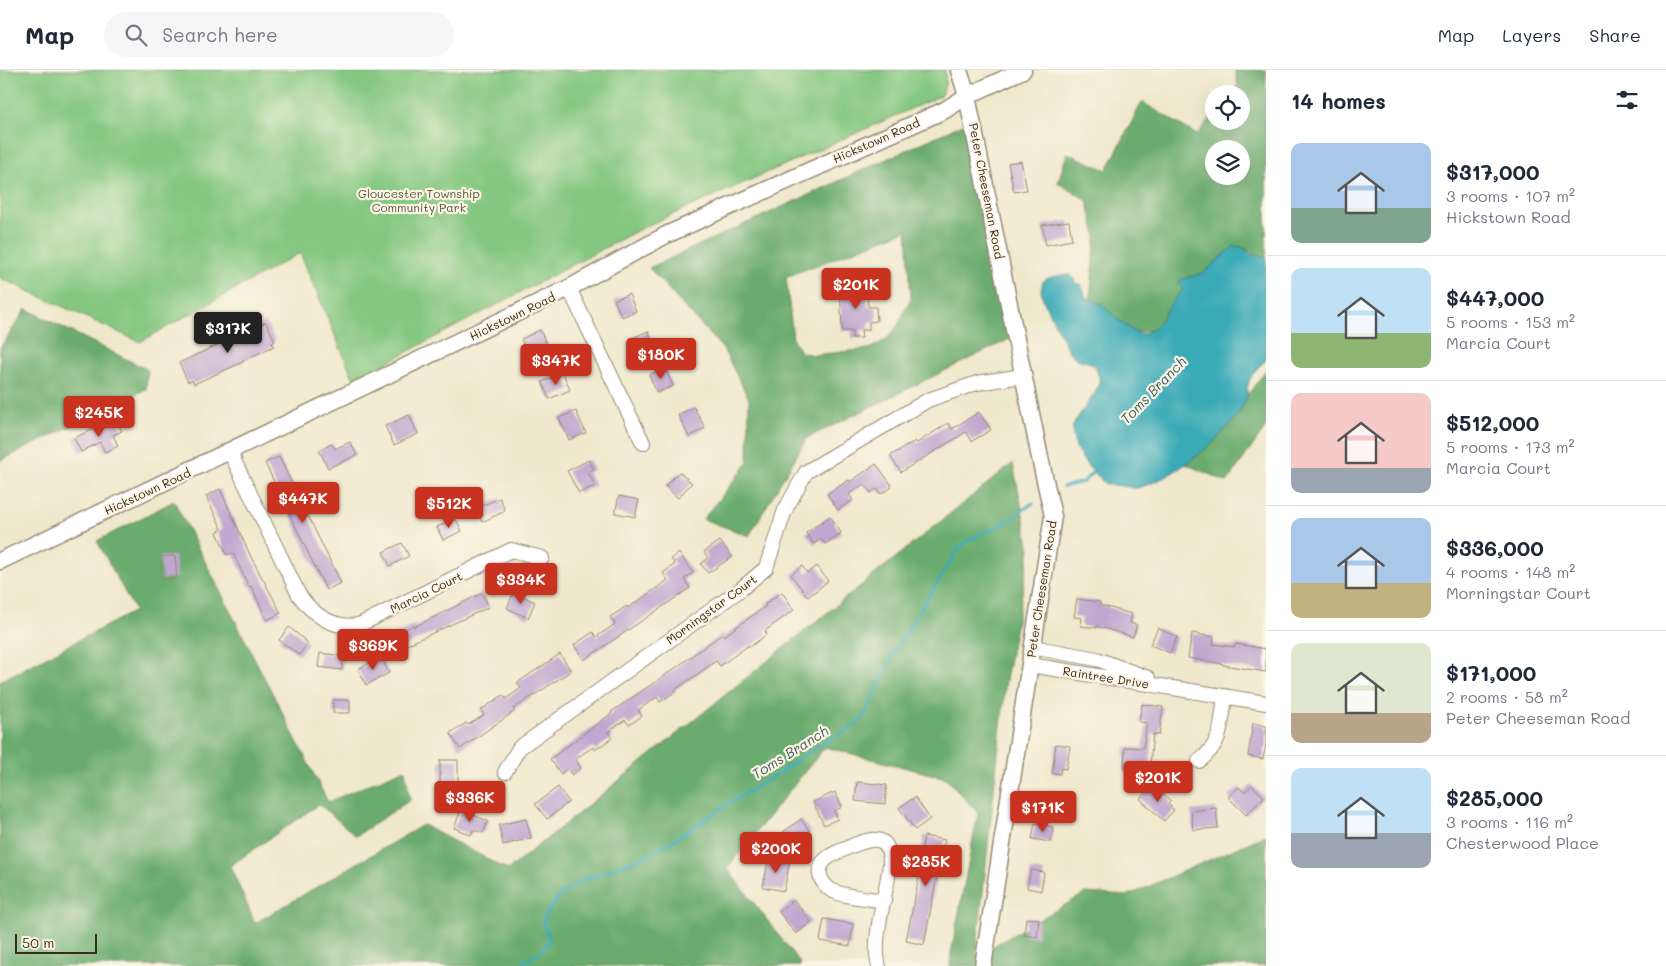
<!DOCTYPE html>
<meta charset="utf-8">
<style>
body{margin:0;font-family:Mali,sans-serif;background:#f6f6f7;color:#1f2937;height:100vh;display:flex;flex-direction:column;font-size:19px;white-space:nowrap}
*{box-sizing:border-box;margin:0}
p{font-size:16px;color:#747a83}
.icon{flex:none;width:28px;height:28px;fill:none;stroke:currentColor;stroke-width:2;stroke-linecap:round;stroke-linejoin:round}
.map{position:relative;flex:1;overflow:hidden}
.sheet{display:flex;flex-direction:column;background:#fff;width:400px}
.sheet>*{flex:none}
.fabs{position:absolute;left:1205px;top:15px;display:grid;gap:10px}
.fabs a{display:grid;place-items:center;width:45px;height:45px;border-radius:50%;background:#fff;box-shadow:0 5px 20px #0002;font-size:25px}
.scale{position:absolute;left:15px;bottom:12px;width:82px;box-sizing:border-box;padding-left:5px;border:2px solid #3b2a1e;border-top:0;font-size:14px;line-height:18px;white-space:nowrap;color:#3b2a1e;-webkit-text-stroke:4px #fcf5e5;paint-order:stroke}
.price{position:absolute;translate:-50% -42px;padding:0 11px;border-radius:5px;background:#c8321e;color:#fff;font-size:16px;line-height:32px;filter:drop-shadow(0 1px 2px #0008)}
.price::after{content:'';position:absolute;left:50%;top:30px;width:15px;height:11px;margin-left:-8px;background:inherit;clip-path:polygon(0 0,100% 0,50% 100%)}
.price.on{background:#222;color:#fff}
ul{padding:0;list-style:none}
li{display:flex;align-items:center;gap:15px;height:125px;padding:0 25px}
li+li{border-top:1px solid #e0e1e3}
li span{display:grid;place-items:center;flex:none;width:140px;height:100px;border-radius:10px;color:#555}
li>.icon{margin-inline-start:auto}
span .icon{width:60px;height:60px;fill:#fffc;stroke-width:1}
li b{font-size:21px}
h2{display:flex;justify-content:space-between;align-items:center;height:60px;padding:0 25px;font-size:21px}
header{display:flex;align-items:center;gap:30px;box-sizing:border-box;height:70px;padding:0 25px;background:#fff;border-bottom:1px solid #e0e1e3}
header strong{font-size:24px}
nav{display:flex;gap:28px;margin-inline-start:auto;font-size:18px}
.search{width:350px;height:45px;background:#f6f6f7;display:flex;align-items:center;gap:12px;box-sizing:border-box;padding:0 18px;border-radius:28px;color:#747a83;font-size:19px}
main{display:flex;flex:1;min-height:0}
.map>svg:first-child{display:block}
.green{fill:#84c780;stroke:#60784f}
.forest{fill:#6bac6e;stroke:#536b46;fill-rule:evenodd}
.water{fill:#3aaab7;stroke:#3a6a6a}
.lines{fill:none;stroke-linecap:round;stroke-linejoin:round}
.stream{stroke:#3aaab7;stroke-width:3}
.building{fill:#c0a6d0}
.minor-casing{stroke:#968975;stroke-width:16}
.tertiary-casing{stroke:#968975;stroke-width:19}
.minor{stroke:#fff;stroke-width:14}
.tertiary{stroke:#fff;stroke-width:16}
.labels{text-anchor:middle;dominant-baseline:central;stroke-width:4.5;stroke-linejoin:round;paint-order:stroke}
.street-label{font-size:12px;fill:#3b2a1e;stroke:#fcf5e5}
.park-label{font-size:12px;fill:#51593b;stroke:#fcf5e5}
.water-label{font-size:14px;font-style:italic;fill:#3b5d5b;stroke:#fcf5e5}
</style>
<header>
<strong>Map</strong>
<div class="search"><svg class="icon" aria-label="search" viewBox="0 0 24 24"><circle cx="10" cy="10" r="6"/><path d="M15 15l6 6"/></svg>Search here</div>
<nav><a>Map</a><a>Layers</a><a>Share</a></nav>
</header>
<main>
<div class="map">
<svg width="1266" height="896" viewBox="0 0 1266 896">
<rect width="100%" height="100%" fill="#fcf5e5"/>
<filter id="ink" filterUnits="userSpaceOnUse"><feTurbulence type="fractalNoise" baseFrequency=".02" numOctaves="2"/><feDisplacementMap in="SourceGraphic" scale="10" xChannelSelector="R" yChannelSelector="G"/><feConvolveMatrix kernelMatrix="1 2 1 2 8 2 1 2 1" color-interpolation-filters="sRGB"/></filter>
<filter id="wash" filterUnits="userSpaceOnUse"><feTurbulence type="fractalNoise" baseFrequency=".0096" numOctaves="4" result="noise"/><feDisplacementMap in="SourceGraphic" scale="20" xChannelSelector="R" yChannelSelector="G"/><feGaussianBlur stdDeviation="1.12" result="paint"/><feColorMatrix in="noise" values="0 0 0 0 0 0 0 0 0 0 0 0 0 0 0 0 0 1.4 0 .05"/><feComposite in="paint" operator="in"/></filter>
<g filter="url(#wash)">
<rect width="100%" height="100%" fill="#f0e8cc"/>
<path class="green" d="M0 0H945C946 11 946 17 940 26L646 156 354 310 300 183 140 272 0 208Z"/>
<path class="forest" d="M1235 0H1266V188L1238 176 1161 259 1135 262 1090 229 1096 165 1087 130 1058 113 1067 83 1107 100 1142 32 1197 65 1214 44V51H1241V24H1230L1238 15ZM1214 79H1241V106H1214Z
M972 50 1016 266 807 368 749 466 703 449 748 393 749 329 723 279 649 198ZM907 160 911 228 897 257 886 270 869 279 814 285 800 282 793 269 786 207Z
M26 239 148 300 146 319 0 391V278Z
M1266 300V357L1227 412 1176 390 1224 357Z
M1013 393 1030 480 1006 610 976 886 1086 823 1127 826 1266 765V896H950L951 883 978 743 946 708 825 677 727 798 800 893V896H0V611L135 541 97 471 174 431 328 732 405 699 410 730 356 766 319 734 230 796 255 853 423 755 508 800Z"/>
<path class="water" d="M1234 176 1242 177 1250 183 1266 188V290C1259 296 1250 305 1248 315 1246 325 1249 325 1243 336 1227 367 1170 412 1136 418 1130 419 1126 416 1121 416 1116 415 1111 415 1106 415L1101 410V408C1086 400 1065 367 1075 351L1095 323 1099 313V307L1095 297 1091 293 1076 289 1069 282 1043 230 1041 220 1043 211C1051 206 1064 203 1072 206L1076 214H1081L1086 228 1096 231 1101 234C1111 243 1121 253 1132 260 1153 274 1165 240 1175 228 1177 225 1181 223 1183 220L1179 213 1180 210 1203 203Z"/>
<g class="lines">
<path class="stream" d="M1063 417 1083 412 1095 400
M518 896 541 881 548 873 549 867 543 854 545 845 562 823 583 810 643 787 668 774 725 736 779 703 807 683 856 655 865 645 893 583 959 478C972 466 981 464 997 457 1010 451 1021 441 1033 433"/>
</g>
<g id="blocks">
<path class="building" d="M1021 91 1027 120 1014 122 1008 93Z
M1069 151 1072 170 1046 175 1042 155Z
M867 215 868 237H876L877 251 869 252V260H861L862 268H852V261H842L840 216Z
M629 224 636 241 622 247 614 230Z
M266 252 275 271 272 273 274 276 242 291 243 292 194 314 192 310 188 312 179 293Z
M540 260 551 284 532 293 521 269Z
M648 261 656 279 640 286 632 268Z
M665 298 673 316 657 323 649 305Z
M563 303 570 320 549 329 542 312Z
M694 337 705 358 689 367 678 345Z
M576 341 586 363 569 370 559 348Z
M979 342 991 360 972 371 966 362 901 402 890 386 915 371 917 373 948 353 952 359Z
M409 345 418 364 394 375 385 356Z
M117 352 122 361 113 365 118 376 105 382 100 372 81 382 74 368 98 357 100 360Z
M350 372 357 385 328 398 319 380 332 374 335 379Z
M279 387 341 513 326 520 265 393Z
M589 390 594 400 588 402 595 416 579 423 567 401Z
M876 394 891 414V418L881 424 877 419 871 423 864 414 849 424 853 430 838 440 827 424 849 410 850 412Z
M679 402 692 413 678 428 665 416Z
M220 419 251 487 281 543 267 550 251 516 249 517 233 483 227 485 217 462 222 459 206 426Z
M619 426 639 430 635 447 615 443Z
M500 428 505 441 482 452 476 438Z
M830 446 841 463 825 474 821 469 814 474 806 463Z
M456 449 462 461 443 470 437 457Z
M720 471 732 487 708 503 701 494 708 488 704 482Z
M402 473 409 486 390 496 383 482Z
M679 483 693 503 684 509 690 518 584 590 574 575 593 562 596 567 615 554 610 547 627 536 628 538 668 510 663 503 675 494 671 489Z
M175 486 177 508 162 509 160 487Z
M802 496 807 503 817 496 828 511 808 527 791 505Z
M514 522 535 532 528 548 507 538Z
M782 522 794 540 765 561 767 564 750 577 749 575 720 596 716 591 675 620 676 621 660 632 657 627 638 640 642 646 629 655 625 650 608 662 612 668 595 680 593 677 575 689 581 698 572 705 567 699 561 704 550 689 612 643 611 642 674 599 722 564 724 566 766 536 765 534Z
M482 523 489 537 398 579 391 566 414 555V557Z
M1077 529 1100 532V535L1132 544 1130 553 1137 555 1133 567 1097 556V558L1081 556 1082 548 1074 547Z
M289 557 308 573 299 585 279 570Z
M1158 558 1177 567 1170 583 1150 575Z
M1192 563 1214 567 1213 574 1235 577 1236 574 1266 579V602L1223 595V594L1188 588Z
M320 583 343 586 342 600 318 597Z
M560 584 571 601 513 639 515 641 460 679 450 663 466 653 468 655 484 645 481 640 503 625 506 629 521 618 517 613Z
M381 587 389 603 366 615 358 599Z
M333 630H350V643H333Z
M1142 634 1163 637 1159 665 1153 664 1150 694H1142V701L1124 700 1125 677 1143 678 1147 653 1139 652Z
M1253 653 1266 656V674L1263 689 1248 686Z
M1056 674 1070 676 1066 699 1061 698 1060 704 1052 703Z
M440 690H458V718H440Z
M857 712 887 715 885 734 855 731Z
M1153 715 1171 731 1168 734 1174 740 1164 751 1140 729Z
M1252 715 1264 727 1246 745 1228 727 1239 717 1244 722Z
M558 717 569 732 547 749 535 734Z
M835 722 842 737 834 741 838 749 824 755 813 732Z
M915 727 930 749 915 760 899 738Z
M1216 738 1218 758 1193 760 1191 741Z
M461 740 488 751 483 763 473 760 471 765 454 758Z
M526 749 531 768 503 775 499 755Z
M801 749 811 763 792 777 782 763Z
M1035 753 1053 757 1051 772 1032 769Z
M924 766 945 770 943 778 948 779 944 801 938 800 924 875 906 871 921 797H918Z
M769 786 790 790 784 821 763 817Z
M1031 800 1044 802 1041 821 1027 818Z
M794 830 811 852 796 864 779 842Z
M1026 848 1039 849 1037 867 1024 865Z
M824 849 853 854 850 876 820 871Z"/>
</g>
</g>
<g filter="url(#ink)">
<use href="#blocks" fill-opacity="0" stroke="#968975" stroke-width="1"/>
<g class="lines">
<g class="minor-casing">
<path id="minor" d="M569 218 643 373
M230 382 299 525C314 546 333 559 359 555L511 480 542 488
M1032 577 1097 589 1148 608
M1030 595 1266 633
M1199 691C1223 673 1221 654 1225 626
M505 702 519 678 741 519 766 498 785 440 806 402 928 330 977 313 1023 306
M879 896C871 870 887 822 890 794 890 761 869 768 847 778 836 783 817 789 820 805 821 811 826 817 831 820 843 827 869 828 884 831"/>
</g>
<g class="tertiary-casing">
<path id="tertiary" d="M959 0 967 26 1040 388 1053 446 983 896
M0 491 569 218 666 165 945 40 967 26 1023 0"/>
</g>
<use href="#minor" class="minor"/>
<use href="#tertiary" class="tertiary"/>
</g>
</g>
<g class="labels">
<g class="street-label">
<text transform="translate(876 70) rotate(-24)">Hickstown Road</text>
<text transform="translate(987 121) rotate(79)">Peter Cheeseman Road</text>
<text transform="translate(512 246) rotate(-26)">Hickstown Road</text>
<text transform="translate(147 421) rotate(-25)">Hickstown Road</text>
<text transform="translate(1041 519) rotate(-81)">Peter Cheeseman Road</text>
<text transform="translate(426 522) rotate(-26)">Marcia Court</text>
<text transform="translate(711 539) rotate(-36)">Morningstar Court</text>
<text transform="translate(1106 607) rotate(9)">Raintree Drive</text>
</g>
<g class="park-label">
<text x="419" y="123">Gloucester Township<tspan x="419" dy="14">Community Park</tspan></text>
</g>
<g class="water-label">
<text transform="translate(1153 320) rotate(-46)">Toms Branch</text>
<text transform="translate(790 682) rotate(-32)">Toms Branch</text>
</g>
</g>
</svg>
<div class="fabs">
<a><svg class="icon" aria-label="locate" viewBox="0 0 24 24"><circle cx="12" cy="12" r="6"/><path d="M12 2v4M12 18v4M2 12h4M18 12h4"/></svg></a>
<a><svg class="icon" aria-label="layers" viewBox="0 0 24 24"><path d="M12 4l9 5-9 5-9-5zM3 14l9 5 9-5"/></svg></a>
</div>
<div class="scale">50 m</div>
<b class="price" style="left:856px;top:240px">$201K</b>
<b class="price on" style="left:228px;top:284px">$317K</b>
<b class="price" style="left:661px;top:310px">$180K</b>
<b class="price" style="left:556px;top:316px">$347K</b>
<b class="price" style="left:99px;top:368px">$245K</b>
<b class="price" style="left:303px;top:454px">$447K</b>
<b class="price" style="left:449px;top:459px">$512K</b>
<b class="price" style="left:521px;top:535px">$334K</b>
<b class="price" style="left:373px;top:601px">$369K</b>
<b class="price" style="left:1158px;top:733px">$201K</b>
<b class="price" style="left:470px;top:753px">$336K</b>
<b class="price" style="left:1043px;top:763px">$171K</b>
<b class="price" style="left:776px;top:804px">$200K</b>
<b class="price" style="left:926px;top:817px">$285K</b>
</div>
<section class="sheet">
<h2>14 homes<svg class="icon" aria-label="filters" viewBox="0 0 24 24"><path d="M4 7h16M4 17h16"/><circle cx="9" cy="7" r="2"/><circle cx="15" cy="17" r="2"/></svg></h2>
<ul>
<li><span style="background:linear-gradient(#a9c7e8 65%,#7fa58c 0)"><svg class="icon" aria-label="home" viewBox="0 0 24 24"><path d="M3 11l9-7 9 7M6 9v11h12V9"/></svg></span><div><b>$317,000</b><p>3 rooms · 107 m²</p><p>Hickstown Road</p></div></li>
<li><span style="background:linear-gradient(#bfe0f5 65%,#8fb573 0)"><svg class="icon" aria-label="home" viewBox="0 0 24 24"><path d="M3 11l9-7 9 7M6 9v11h12V9"/></svg></span><div><b>$447,000</b><p>5 rooms · 153 m²</p><p>Marcia Court</p></div></li>
<li><span style="background:linear-gradient(#f6c9c9 75%,#9aa5b1 0)"><svg class="icon" aria-label="home" viewBox="0 0 24 24"><path d="M3 11l9-7 9 7M6 9v11h12V9"/></svg></span><div><b>$512,000</b><p>5 rooms · 173 m²</p><p>Marcia Court</p></div></li>
<li><span style="background:linear-gradient(#a9c7e8 65%,#c2b280 0)"><svg class="icon" aria-label="home" viewBox="0 0 24 24"><path d="M3 11l9-7 9 7M6 9v11h12V9"/></svg></span><div><b>$336,000</b><p>4 rooms · 148 m²</p><p>Morningstar Court</p></div></li>
<li><span style="background:linear-gradient(#dfe7d0 70%,#b9a48a 0)"><svg class="icon" aria-label="home" viewBox="0 0 24 24"><path d="M3 11l9-7 9 7M6 9v11h12V9"/></svg></span><div><b>$171,000</b><p>2 rooms · 58 m²</p><p>Peter Cheeseman Road</p></div></li>
<li><span style="background:linear-gradient(#bfe0f5 65%,#9aa5b1 0)"><svg class="icon" aria-label="home" viewBox="0 0 24 24"><path d="M3 11l9-7 9 7M6 9v11h12V9"/></svg></span><div><b>$285,000</b><p>3 rooms · 116 m²</p><p>Chesterwood Place</p></div></li>
</ul>
</section>
</main>
